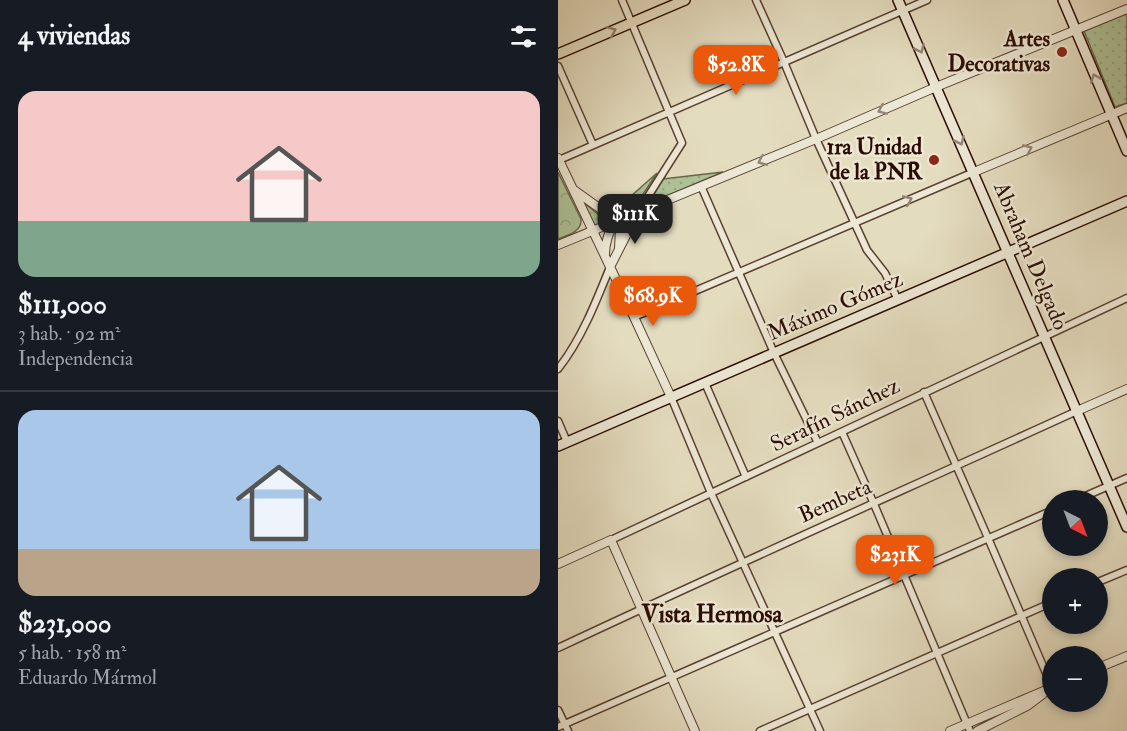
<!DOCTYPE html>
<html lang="es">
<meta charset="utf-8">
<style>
body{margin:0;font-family:"IM FELL Double Pica",serif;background:#242831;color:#f1f3f6;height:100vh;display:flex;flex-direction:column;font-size:22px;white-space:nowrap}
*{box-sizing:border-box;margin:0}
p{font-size:20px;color:#9ea1a6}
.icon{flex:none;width:33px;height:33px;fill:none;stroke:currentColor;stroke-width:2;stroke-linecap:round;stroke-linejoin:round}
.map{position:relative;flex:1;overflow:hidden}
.details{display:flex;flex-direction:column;background:#171b24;width:558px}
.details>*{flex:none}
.needle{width:39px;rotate:138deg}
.tools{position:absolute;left:484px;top:490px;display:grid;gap:12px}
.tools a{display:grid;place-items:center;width:66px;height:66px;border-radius:50%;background:#171b24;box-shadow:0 3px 9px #0003;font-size:30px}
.price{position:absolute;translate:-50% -51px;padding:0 14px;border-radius:12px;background:#ea580c;color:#fff;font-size:20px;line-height:39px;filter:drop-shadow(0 2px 3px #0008)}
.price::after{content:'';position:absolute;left:50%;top:36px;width:18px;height:14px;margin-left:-9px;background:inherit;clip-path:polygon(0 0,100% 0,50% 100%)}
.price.on{background:#222;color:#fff}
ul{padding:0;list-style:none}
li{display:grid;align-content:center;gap:12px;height:318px;padding:0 18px}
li+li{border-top:2px solid #363941}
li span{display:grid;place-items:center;height:186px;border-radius:18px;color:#555}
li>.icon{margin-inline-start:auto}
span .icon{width:108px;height:108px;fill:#fffc;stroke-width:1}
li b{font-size:26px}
h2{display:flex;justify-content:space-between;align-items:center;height:72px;padding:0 18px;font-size:26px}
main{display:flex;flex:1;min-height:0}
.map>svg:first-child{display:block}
.grass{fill:url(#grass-dots);stroke:#6c674c;stroke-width:1.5}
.forest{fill:url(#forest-crowns);stroke:#6c674c;stroke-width:1.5}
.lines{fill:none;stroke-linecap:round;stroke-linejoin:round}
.minor-casing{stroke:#594031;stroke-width:9}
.tertiary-casing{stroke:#594031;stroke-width:10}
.secondary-casing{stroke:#2b0c02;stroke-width:12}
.primary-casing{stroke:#2b0c02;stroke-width:12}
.minor{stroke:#ede8d5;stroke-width:6}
.tertiary{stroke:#ede8d5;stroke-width:8}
.secondary{stroke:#ede8d5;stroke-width:9}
.primary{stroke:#e4dcbf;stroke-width:9}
.oneway{stroke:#917e6a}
.oneway2{stroke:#968576}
.poi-dot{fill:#8f2418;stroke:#ede8d5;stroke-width:2}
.labels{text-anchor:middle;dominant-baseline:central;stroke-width:5;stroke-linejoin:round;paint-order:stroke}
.poi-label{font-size:22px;font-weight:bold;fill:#2b0c02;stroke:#ede8d5;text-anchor:end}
.street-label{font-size:22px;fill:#2b0c02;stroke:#ede8d5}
.neighbourhood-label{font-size:24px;font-weight:bold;fill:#2b0c02;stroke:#ede8d5}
</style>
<main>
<section class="details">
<h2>4 viviendas<svg class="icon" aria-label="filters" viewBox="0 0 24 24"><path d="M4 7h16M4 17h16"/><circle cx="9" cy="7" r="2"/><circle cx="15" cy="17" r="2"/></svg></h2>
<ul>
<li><span style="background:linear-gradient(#f6c9c9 70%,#7fa58c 0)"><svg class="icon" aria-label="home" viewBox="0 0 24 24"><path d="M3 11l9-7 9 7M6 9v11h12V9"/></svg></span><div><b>$111,000</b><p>3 hab. · 92 m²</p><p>Independencia</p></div></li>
<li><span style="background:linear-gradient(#a9c7e8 75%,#b9a48a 0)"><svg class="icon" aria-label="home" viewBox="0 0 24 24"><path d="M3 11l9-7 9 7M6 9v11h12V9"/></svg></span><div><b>$231,000</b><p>5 hab. · 158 m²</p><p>Eduardo Mármol</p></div></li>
</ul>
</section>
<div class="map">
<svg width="569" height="731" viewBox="0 0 569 731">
<defs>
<pattern id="grass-dots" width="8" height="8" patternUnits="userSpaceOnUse" patternTransform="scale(1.5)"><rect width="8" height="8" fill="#aec297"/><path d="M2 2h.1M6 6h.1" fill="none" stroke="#96a680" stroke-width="1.8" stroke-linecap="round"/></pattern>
<pattern id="forest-crowns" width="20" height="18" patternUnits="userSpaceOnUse" patternTransform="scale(1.5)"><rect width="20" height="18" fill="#aec297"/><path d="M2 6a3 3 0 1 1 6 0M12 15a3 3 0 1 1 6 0" fill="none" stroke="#96a680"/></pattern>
</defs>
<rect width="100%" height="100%" fill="#e4dcbf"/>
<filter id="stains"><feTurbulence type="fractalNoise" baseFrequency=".00333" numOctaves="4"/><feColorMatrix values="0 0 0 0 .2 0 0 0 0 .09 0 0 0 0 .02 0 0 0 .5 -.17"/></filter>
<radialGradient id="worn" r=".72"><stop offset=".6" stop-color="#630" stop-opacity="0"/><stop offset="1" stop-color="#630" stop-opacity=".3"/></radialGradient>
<path class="grass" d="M569 13V103L557 107 526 31Z
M165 172 90 204 105 179Z
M99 173 74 211 63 216 46 203 73 196Z
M25 202 47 220V223L36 227Z"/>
<path class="forest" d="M0 172 23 219C24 232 10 235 0 239Z"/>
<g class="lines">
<g class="minor-casing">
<path id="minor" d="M64 0 124 143 80 212
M198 0 226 62 258 139 309 250 327 273 340 300
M0 66 35 145
M1 160 369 0
M143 186 216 353 260 443
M76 317 416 172
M0 369C23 340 38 302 52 267
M147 383 188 477
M366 392 430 538 494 687
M113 397 153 493 262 731
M0 421 9 442
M284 432 316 504 412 731
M516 501 569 478
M53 540 569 298
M540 582 569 570
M0 648C172 567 346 490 519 411
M0 710 10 731
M0 727 495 510
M202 731 495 602"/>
</g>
<g class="tertiary-casing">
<path id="tertiary" d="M0 158 76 317 113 397
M416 172 569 108
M16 190 58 220 62 229 61 248
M0 245 258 139 378 87 569 9
M47 254C47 242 51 233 56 222
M52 267 80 212
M519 411 569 389
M0 564 53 540 137 731
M540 668 569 656
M392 731 495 687
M419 731 469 706 485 694"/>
</g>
<g class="secondary-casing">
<path id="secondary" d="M340 0 569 527
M505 0 569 151
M0 446 569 201"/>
</g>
<g class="primary-casing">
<path id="primary" d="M0 54 127 0"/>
</g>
<use href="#minor" class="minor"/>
<use href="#tertiary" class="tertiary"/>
<use href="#secondary" class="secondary"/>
<use href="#primary" class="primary"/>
</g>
<defs><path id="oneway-chevron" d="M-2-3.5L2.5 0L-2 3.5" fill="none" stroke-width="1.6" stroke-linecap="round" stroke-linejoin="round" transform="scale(1.5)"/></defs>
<use class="oneway" href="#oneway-chevron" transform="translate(54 31) rotate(-23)"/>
<g class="oneway2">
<use href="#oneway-chevron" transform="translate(362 49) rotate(66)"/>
<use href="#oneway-chevron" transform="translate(537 78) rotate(-112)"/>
<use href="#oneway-chevron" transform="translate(324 110) rotate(157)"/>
<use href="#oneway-chevron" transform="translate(402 141) rotate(66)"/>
<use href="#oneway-chevron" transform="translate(470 149) rotate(-23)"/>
<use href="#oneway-chevron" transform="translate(204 161) rotate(157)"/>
<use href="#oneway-chevron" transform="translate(350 200) rotate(-23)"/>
</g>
<g class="poi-dot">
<circle cx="504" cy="52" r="6"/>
<circle cx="376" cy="160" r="6"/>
</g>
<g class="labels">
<g class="poi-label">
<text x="492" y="39">Artes<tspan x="492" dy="25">Decorativas</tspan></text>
<text x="364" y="147">1ra Unidad<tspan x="364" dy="25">de la PNR</tspan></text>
</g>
<g class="street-label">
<text transform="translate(473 256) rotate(67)">Abraham Delgado</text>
<text transform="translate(277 306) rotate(-23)">Máximo Gómez</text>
<text transform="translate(277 415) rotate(-26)">Serafín Sánchez</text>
<text transform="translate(277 501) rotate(-24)">Bembeta</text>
</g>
<g class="neighbourhood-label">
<text x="154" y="614">Vista Hermosa</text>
</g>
</g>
<rect width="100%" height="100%" filter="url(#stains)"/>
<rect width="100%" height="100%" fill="url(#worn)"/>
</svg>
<div class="tools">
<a><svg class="needle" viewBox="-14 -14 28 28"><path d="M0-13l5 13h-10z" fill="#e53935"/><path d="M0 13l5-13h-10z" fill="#9ea1a6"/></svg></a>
<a>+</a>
<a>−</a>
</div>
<b class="price" style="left:178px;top:96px">$52.8K</b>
<b class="price on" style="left:77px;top:245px">$111K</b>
<b class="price" style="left:95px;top:327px">$68.9K</b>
<b class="price" style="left:337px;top:586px">$231K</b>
</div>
</main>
